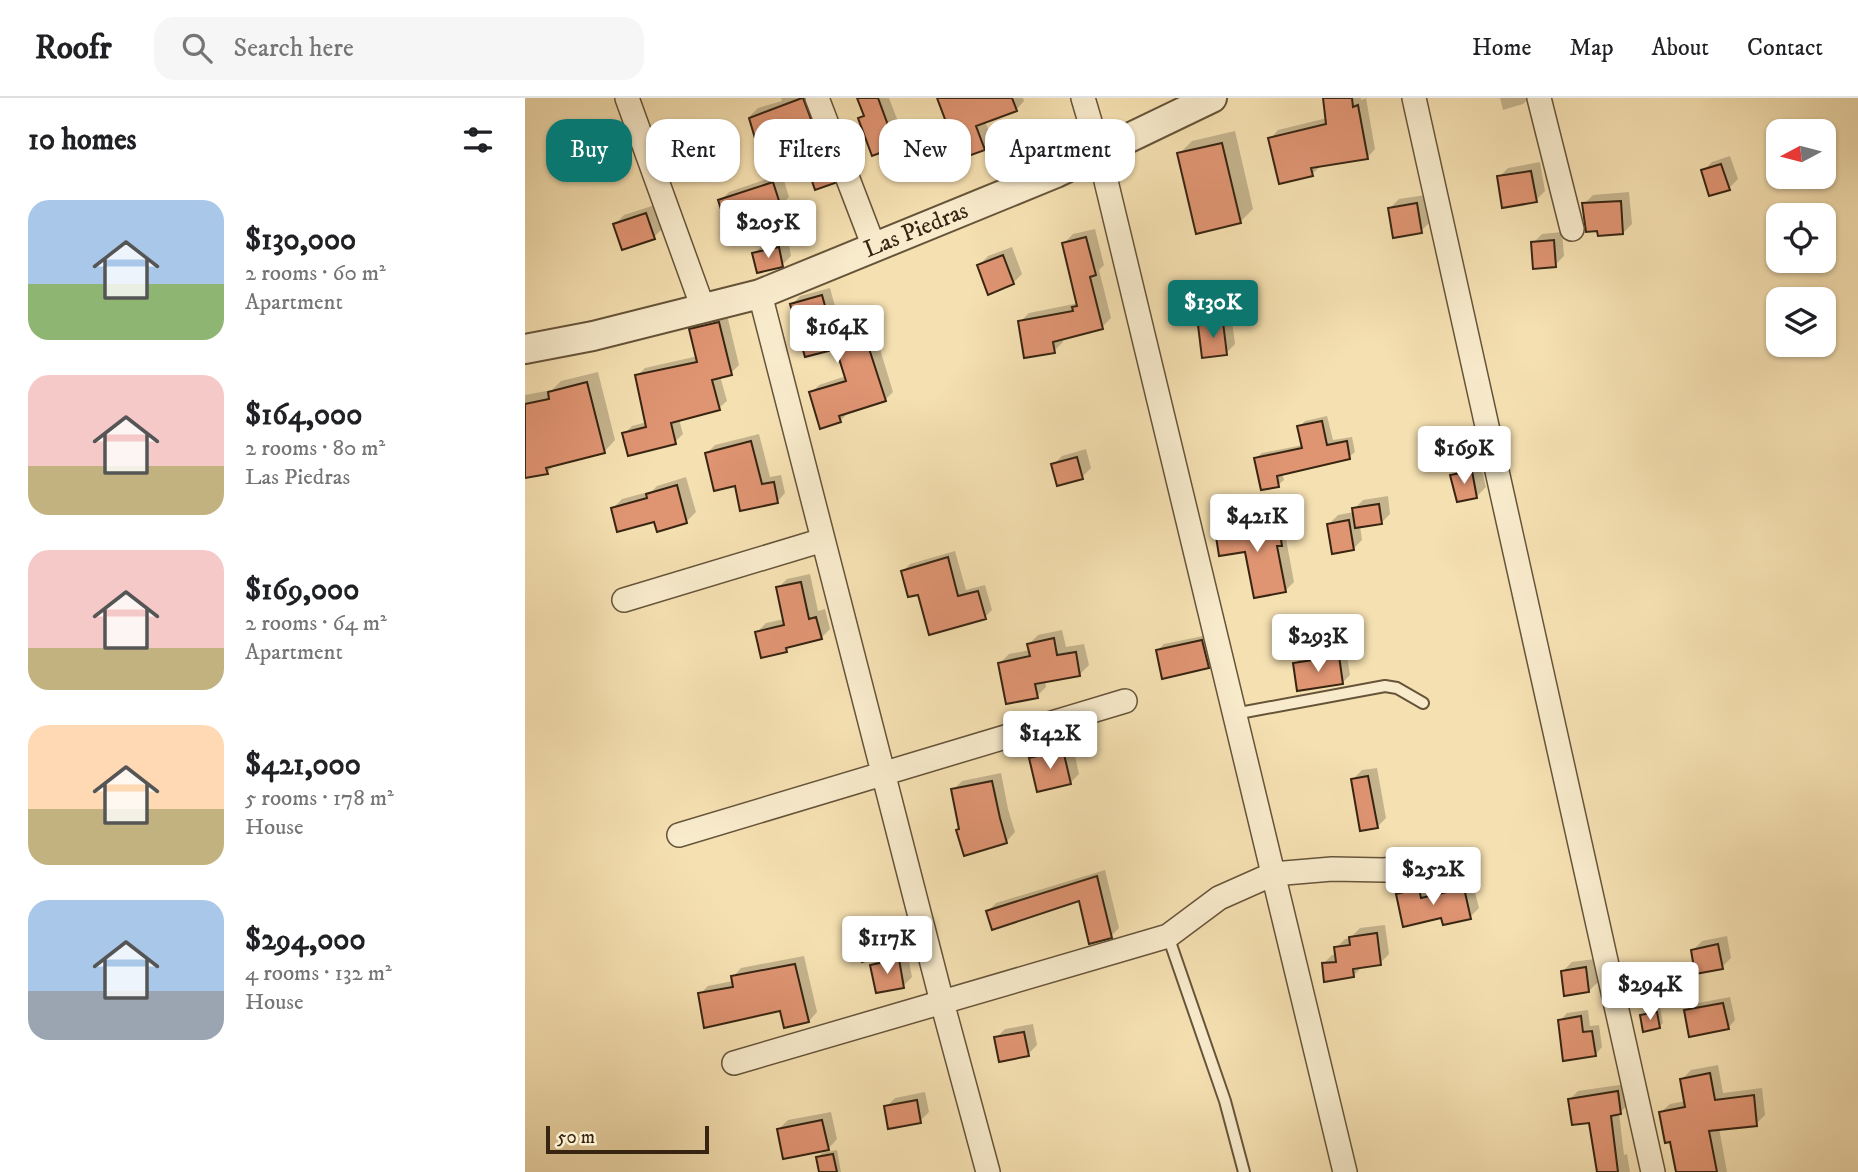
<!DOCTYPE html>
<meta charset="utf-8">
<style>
body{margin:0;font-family:"IM FELL DW Pica",serif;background:#f6f6f6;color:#202124;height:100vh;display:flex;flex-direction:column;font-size:26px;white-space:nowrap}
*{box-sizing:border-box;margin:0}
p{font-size:23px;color:#757577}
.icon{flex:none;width:38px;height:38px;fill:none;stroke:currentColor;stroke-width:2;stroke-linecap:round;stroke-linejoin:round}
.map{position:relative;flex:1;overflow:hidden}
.side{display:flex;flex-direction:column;background:#fff;width:525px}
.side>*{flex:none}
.banner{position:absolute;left:21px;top:21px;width:665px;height:63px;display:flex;gap:14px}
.needle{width:46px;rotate:263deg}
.tools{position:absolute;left:1241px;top:21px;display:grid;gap:14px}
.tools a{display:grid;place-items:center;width:70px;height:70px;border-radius:14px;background:#fff;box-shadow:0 2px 5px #0004;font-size:35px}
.scale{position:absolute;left:21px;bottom:18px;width:163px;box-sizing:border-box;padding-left:7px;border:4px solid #372512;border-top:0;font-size:19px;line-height:24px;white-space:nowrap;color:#372512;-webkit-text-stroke:5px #f8ebcc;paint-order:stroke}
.price{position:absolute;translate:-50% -60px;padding:0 16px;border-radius:7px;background:#fff;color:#222;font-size:23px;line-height:46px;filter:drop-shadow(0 2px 4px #0008)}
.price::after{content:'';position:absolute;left:50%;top:42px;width:21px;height:16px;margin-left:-10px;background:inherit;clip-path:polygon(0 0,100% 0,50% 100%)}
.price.active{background:#0f766e;color:#fff}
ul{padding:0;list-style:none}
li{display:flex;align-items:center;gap:21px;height:175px;padding:0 28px}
li span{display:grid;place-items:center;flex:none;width:196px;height:140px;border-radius:21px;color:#555}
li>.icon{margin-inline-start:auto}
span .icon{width:84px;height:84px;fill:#fffc;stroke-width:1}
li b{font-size:30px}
h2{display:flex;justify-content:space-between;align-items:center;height:84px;padding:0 28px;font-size:30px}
.pill{padding:0 24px;border-radius:21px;background:#fff;box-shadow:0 2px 5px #0004;font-size:24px;line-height:63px}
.pill.active{background:#0f766e;color:#fff}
header{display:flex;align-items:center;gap:42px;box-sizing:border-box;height:98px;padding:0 35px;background:#fff;border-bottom:2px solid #e0e0e0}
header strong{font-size:33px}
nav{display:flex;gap:38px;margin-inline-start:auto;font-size:24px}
.search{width:490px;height:63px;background:#f6f6f6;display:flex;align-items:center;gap:18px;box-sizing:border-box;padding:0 24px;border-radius:21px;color:#757577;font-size:26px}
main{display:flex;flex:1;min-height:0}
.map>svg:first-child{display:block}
.shadow{fill:#0003}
.building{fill:#df9472;stroke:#372512;stroke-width:2}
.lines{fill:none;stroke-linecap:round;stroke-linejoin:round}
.service-casing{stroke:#66543a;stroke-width:14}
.minor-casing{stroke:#66543a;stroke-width:26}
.tertiary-casing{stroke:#66543a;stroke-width:32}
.service{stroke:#f8ebcc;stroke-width:10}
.minor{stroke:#f8ebcc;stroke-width:23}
.tertiary{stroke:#f8ebcc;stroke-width:28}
.labels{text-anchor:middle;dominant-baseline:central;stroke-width:5;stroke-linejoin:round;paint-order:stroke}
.street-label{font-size:24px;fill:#372512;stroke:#f8ebcc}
</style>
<header>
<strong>Roofr</strong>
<div class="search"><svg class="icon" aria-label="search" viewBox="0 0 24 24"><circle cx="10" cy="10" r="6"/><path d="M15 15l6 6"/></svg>Search here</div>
<nav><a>Home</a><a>Map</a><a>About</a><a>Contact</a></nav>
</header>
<main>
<section class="side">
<h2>10 homes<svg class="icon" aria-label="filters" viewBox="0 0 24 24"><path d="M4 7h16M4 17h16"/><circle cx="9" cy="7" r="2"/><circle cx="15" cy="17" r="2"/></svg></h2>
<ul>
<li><span style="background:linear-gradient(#a9c7e8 60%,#8fb573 0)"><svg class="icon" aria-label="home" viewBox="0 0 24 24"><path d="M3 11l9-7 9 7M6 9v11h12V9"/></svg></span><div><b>$130,000</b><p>2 rooms · 60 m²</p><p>Apartment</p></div></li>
<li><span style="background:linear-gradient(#f6c9c9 65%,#c2b280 0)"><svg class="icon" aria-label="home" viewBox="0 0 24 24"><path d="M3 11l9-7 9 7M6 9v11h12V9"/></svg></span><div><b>$164,000</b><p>2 rooms · 80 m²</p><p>Las Piedras</p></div></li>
<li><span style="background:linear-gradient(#f6c9c9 70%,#c2b280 0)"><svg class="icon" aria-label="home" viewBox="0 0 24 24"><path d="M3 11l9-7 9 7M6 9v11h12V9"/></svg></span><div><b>$169,000</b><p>2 rooms · 64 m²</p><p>Apartment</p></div></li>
<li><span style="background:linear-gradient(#ffd9b3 60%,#c2b280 0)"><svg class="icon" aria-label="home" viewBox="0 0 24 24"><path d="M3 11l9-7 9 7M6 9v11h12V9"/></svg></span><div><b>$421,000</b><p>5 rooms · 178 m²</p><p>House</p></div></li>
<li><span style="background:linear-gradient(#a9c7e8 65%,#9aa5b1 0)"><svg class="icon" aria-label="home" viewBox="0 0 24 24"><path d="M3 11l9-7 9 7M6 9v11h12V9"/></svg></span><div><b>$294,000</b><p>4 rooms · 132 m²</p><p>House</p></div></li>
</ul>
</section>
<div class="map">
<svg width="1333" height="1074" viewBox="0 0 1333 1074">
<rect width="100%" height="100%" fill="#f5e0b1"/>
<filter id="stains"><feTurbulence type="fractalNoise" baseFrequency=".00286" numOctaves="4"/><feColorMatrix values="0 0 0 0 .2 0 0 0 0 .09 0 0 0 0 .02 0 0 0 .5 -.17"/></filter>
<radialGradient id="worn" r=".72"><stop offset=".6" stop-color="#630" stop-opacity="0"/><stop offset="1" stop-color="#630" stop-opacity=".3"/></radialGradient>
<path class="shadow" d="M256 0H287L317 76 309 84 281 60 241 72 225 18 233 10 257 3Z
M334 0H364L379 39 370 47 348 56 335 21 340 16Z
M414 0H498L499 3 491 12 460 23 467 42 459 50Z
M799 0H836V2L841 0 850 51 842 60 797 67 787 76 745 41 753 32 802 20Z
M975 0H1004L998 6 978 12Z
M710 33 728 111 715 124 654 56 667 43Z
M1205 58 1213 81 1204 90 1178 73 1187 64Z
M1015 64 1020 93 1011 102 974 79 983 70Z
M257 76 264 99 255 108 195 103 204 94Z
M1104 94 1107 126 1098 135 1059 106 1068 97Z
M901 97 905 124 896 133 865 110 874 101Z
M130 107 138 130 129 139 90 126 99 117Z
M570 131 579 167 574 172 586 220 577 229 538 239V244L529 253 495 224 504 215 554 205 539 145 548 136Z
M1037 134 1039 158 1030 167 1008 145 1017 136Z
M263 141 266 158 257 167 229 156 238 147Z
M487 149 497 176 488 185 454 167 463 158Z
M305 190 318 237 348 228 368 294 360 302 323 315 315 323 286 295 294 287 321 278 312 249 267 207 275 198Z
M706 216 710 246 701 255 675 228 684 219Z
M202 217 214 267 206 275 195 278 202 303 194 310 154 321 158 336 150 344 99 336 107 328 122 324 112 278 120 270 173 258 166 232 174 224Z
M73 274 90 342 79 354 30 366 22 375 0 379V297L27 292 36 283Z
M802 318 808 342 827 339 830 354 824 359 757 375 759 382 753 387 731 360 737 355 778 347 774 329 780 323Z
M234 336 245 379 256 377 260 395 252 404 212 386 182 355 190 347Z
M561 351 566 370 557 379 528 367 537 358Z
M955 365 961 389 952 398 927 378 936 369Z
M161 379 171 414 162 423 133 431 130 422 88 410 97 401 127 393 132 388Z
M863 398 865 416 856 425 835 428 837 442 828 451 804 426 813 417 829 414V411L838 402Z
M761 414 765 437 761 441 769 484 760 493 721 452 692 433 701 424Z
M430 453 441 492 460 487 467 512 460 519 394 495 378 473 385 466Z
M285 476 293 513 300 511 305 531 296 540 267 547 261 552 232 534 241 525 260 521 253 490 262 481Z
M537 532 541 549 559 546 564 567 555 576 520 583 521 589 512 598 475 565 484 556 505 552 504 546 513 537Z
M683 537 689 563 683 569 633 552 639 546Z
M821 551 825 577 817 585 770 566 778 558Z
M547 644 554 676 545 685 506 661 515 652Z
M852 670 861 720 852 729 828 681 837 672Z
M476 675 483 711 490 734 481 744 436 730 428 692 437 683Z
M580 772 594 830 586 838 555 801 463 813 471 805Z
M902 782 905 792 947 782 954 810 945 819 918 817 873 796 882 787Z
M357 826 363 849 354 858 332 839 342 830Z
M860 827 864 856 855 865 838 868 828 878 798 866 807 857 812 856 811 850 820 841 825 840 835 830Z
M1202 838 1206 860 1197 869 1168 852 1177 843Z
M382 853 387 879 378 888 347 867 356 858Z
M279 858 292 914 284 923 257 911 175 896 183 888 208 883V879L216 870Z
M1070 861 1073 884 1064 893 1038 873 1047 864Z
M1205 899 1210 922 1203 930 1161 913 1168 906Z
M1135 910 1138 925 1134 929 1117 917 1121 913Z
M1063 912 1065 928 1074 927 1077 949 1070 957 1035 923 1042 915Z
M508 926 512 947 503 956 471 940 480 931Z
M1193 967 1198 995 1237 990 1240 1017 1231 1026 1194 1030 1202 1074H1153L1147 1042 1136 1014 1145 1006 1161 1003 1157 981 1166 972Z
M1101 986 1103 1007 1094 1015 1099 1057 1102 1056 1105 1074H1073L1065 1023 1045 1001 1053 993Z
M400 994 404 1014 395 1023 361 1009 370 1000Z
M306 1014 312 1041 303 1051 254 1031 263 1022Z
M312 1052 316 1074H296L293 1059 297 1055Z"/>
<path class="building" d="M277 0H278L310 85 290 92 280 62 240 74 224 20Z
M332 0H353L371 49 347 58 333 20 339 18Z
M412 0H487L492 13 451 28 460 52 435 61Z
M798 0H827L828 9 833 7 843 61 786 70 788 78 754 86 743 40 801 26Z
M697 45 716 125 671 136 652 55Z
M1196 66 1205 92 1184 98 1176 72Z
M1006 73 1012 104 977 110 972 78Z
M248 84 256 109 201 127 193 102Z
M1096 103 1098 136 1073 138 1072 133 1061 134 1057 105Z
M892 105 897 135 868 140 863 110Z
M121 115 130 141 97 152 88 126Z
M561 139 571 177 565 179 578 231 528 244 530 255 499 260 493 223 548 213 547 209 552 208 537 145Z
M1029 142 1031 169 1008 171 1006 144Z
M254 149 258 169 232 175 227 155Z
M478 157 489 186 463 197 452 167Z
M297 197 310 244 339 235 361 303 314 318 316 324 295 331 284 294 321 283 311 251 280 259 265 206Z
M194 224 207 277 187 282 195 312 146 325 151 346 103 358 97 335 121 329 110 277 172 264 164 231Z
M698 224 702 257 677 260 673 227Z
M62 284 80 355 21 370 23 376 0 380V306L24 301 23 294Z
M797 323 802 347 822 343 825 361 752 378 754 389 736 392 729 360 777 350 772 328Z
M226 343 237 386 249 384 253 405 215 413 210 388 189 393 180 355Z
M552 359 558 381 532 388 526 366Z
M947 373 952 400 932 404 925 377Z
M152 387 162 425 132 434 129 424 92 434 86 410 122 400 121 396Z
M854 406 857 426 830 430 827 410Z
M753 422 757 448H752L761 494 729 500 720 454 694 458 690 432Z
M824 422 829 452 807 456 802 426Z
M423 459 433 498 453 493 461 521 404 537 393 497 383 499 376 473Z
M276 484 284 521 291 519 297 541 261 550 262 554 236 560 230 534 259 527 251 489Z
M529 540 532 557 551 554 555 578 510 586 513 600 481 606 473 565 505 558 502 546Z
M677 542 684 570 637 581 631 552Z
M814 558 818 586 772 593 768 565Z
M538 652 546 686 512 694 504 660Z
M843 678 853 730 835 733 826 681Z
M467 683 475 720 482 745 439 758 431 732 434 731 426 691Z
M572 778 587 840 564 846 554 803 467 832 461 813Z
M894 790 896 800 939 790 946 821 918 827 916 820 878 829 871 796Z
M348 834 354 859 337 864 331 839Z
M852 835 856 867 828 871 829 879 799 884 797 865 811 864 809 849 825 847 824 839Z
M1193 846 1198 871 1170 876 1166 852Z
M374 861 379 890 351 895 345 867Z
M270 866 284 924 259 930 255 913 179 930 173 895 208 889 206 878Z
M1061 869 1064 894 1039 898 1036 873Z
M1198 905 1204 931 1164 939 1159 912Z
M1132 914 1135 930 1118 934 1115 917Z
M1056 918 1058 934 1067 933 1071 958 1038 963 1033 922Z
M499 934 504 958 474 964 469 939Z
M1185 975 1190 1002 1229 997 1232 1028 1184 1033 1192 1074H1151L1145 1044 1140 1045 1134 1014 1160 1009 1155 981Z
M1093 993 1096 1016 1086 1018 1093 1074H1072L1064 1025 1047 1027 1043 1001Z
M392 1002 396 1025 363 1031 359 1008Z
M297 1022 304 1052 258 1061 252 1031Z
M308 1056 312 1074H294L291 1059Z"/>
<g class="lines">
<g class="service-casing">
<path id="service" d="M709 616 860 588 872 590 898 605
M643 838 700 1003 719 1074"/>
</g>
<g class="minor-casing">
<path id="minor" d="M102 0 178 210
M292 0 349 149
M558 0 574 54 820 1074
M889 0 1128 1074
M1014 0 1047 131
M235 196 417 904 463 1074
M99 502 298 442
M154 737 600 603
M209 965 643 838 694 800 748 776 807 771 859 772 931 764"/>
</g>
<g class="tertiary-casing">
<g id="tertiary">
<path id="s1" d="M0 251 68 238 235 196 531 75 687 0"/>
</g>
</g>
<use href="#service" class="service"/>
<use href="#minor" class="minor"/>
<use href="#tertiary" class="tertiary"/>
</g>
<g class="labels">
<g class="street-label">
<text stroke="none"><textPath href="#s1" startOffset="410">Las Piedras</textPath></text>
</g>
</g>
<rect width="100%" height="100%" filter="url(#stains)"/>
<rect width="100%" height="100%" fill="url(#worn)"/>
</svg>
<div class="tools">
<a><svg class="needle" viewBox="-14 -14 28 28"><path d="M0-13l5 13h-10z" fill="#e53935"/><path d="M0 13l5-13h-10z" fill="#757577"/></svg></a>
<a><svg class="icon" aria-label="locate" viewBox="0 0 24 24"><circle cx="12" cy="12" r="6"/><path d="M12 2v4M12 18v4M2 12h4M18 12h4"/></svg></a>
<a><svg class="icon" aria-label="layers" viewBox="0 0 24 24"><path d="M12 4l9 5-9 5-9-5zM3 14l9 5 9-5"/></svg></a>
</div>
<div class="scale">50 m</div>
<b class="price" style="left:243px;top:162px">$205K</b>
<b class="price active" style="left:688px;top:242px">$130K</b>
<b class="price" style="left:312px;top:267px">$164K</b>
<b class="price" style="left:939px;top:388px">$169K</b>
<b class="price" style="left:732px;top:456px">$421K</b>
<b class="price" style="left:793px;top:576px">$293K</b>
<b class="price" style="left:525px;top:673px">$142K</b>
<b class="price" style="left:908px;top:809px">$252K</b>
<b class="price" style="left:362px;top:878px">$117K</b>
<b class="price" style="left:1125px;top:924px">$294K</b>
<div class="banner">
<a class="pill active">Buy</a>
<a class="pill">Rent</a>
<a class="pill">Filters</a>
<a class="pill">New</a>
<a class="pill">Apartment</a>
</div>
</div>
</main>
